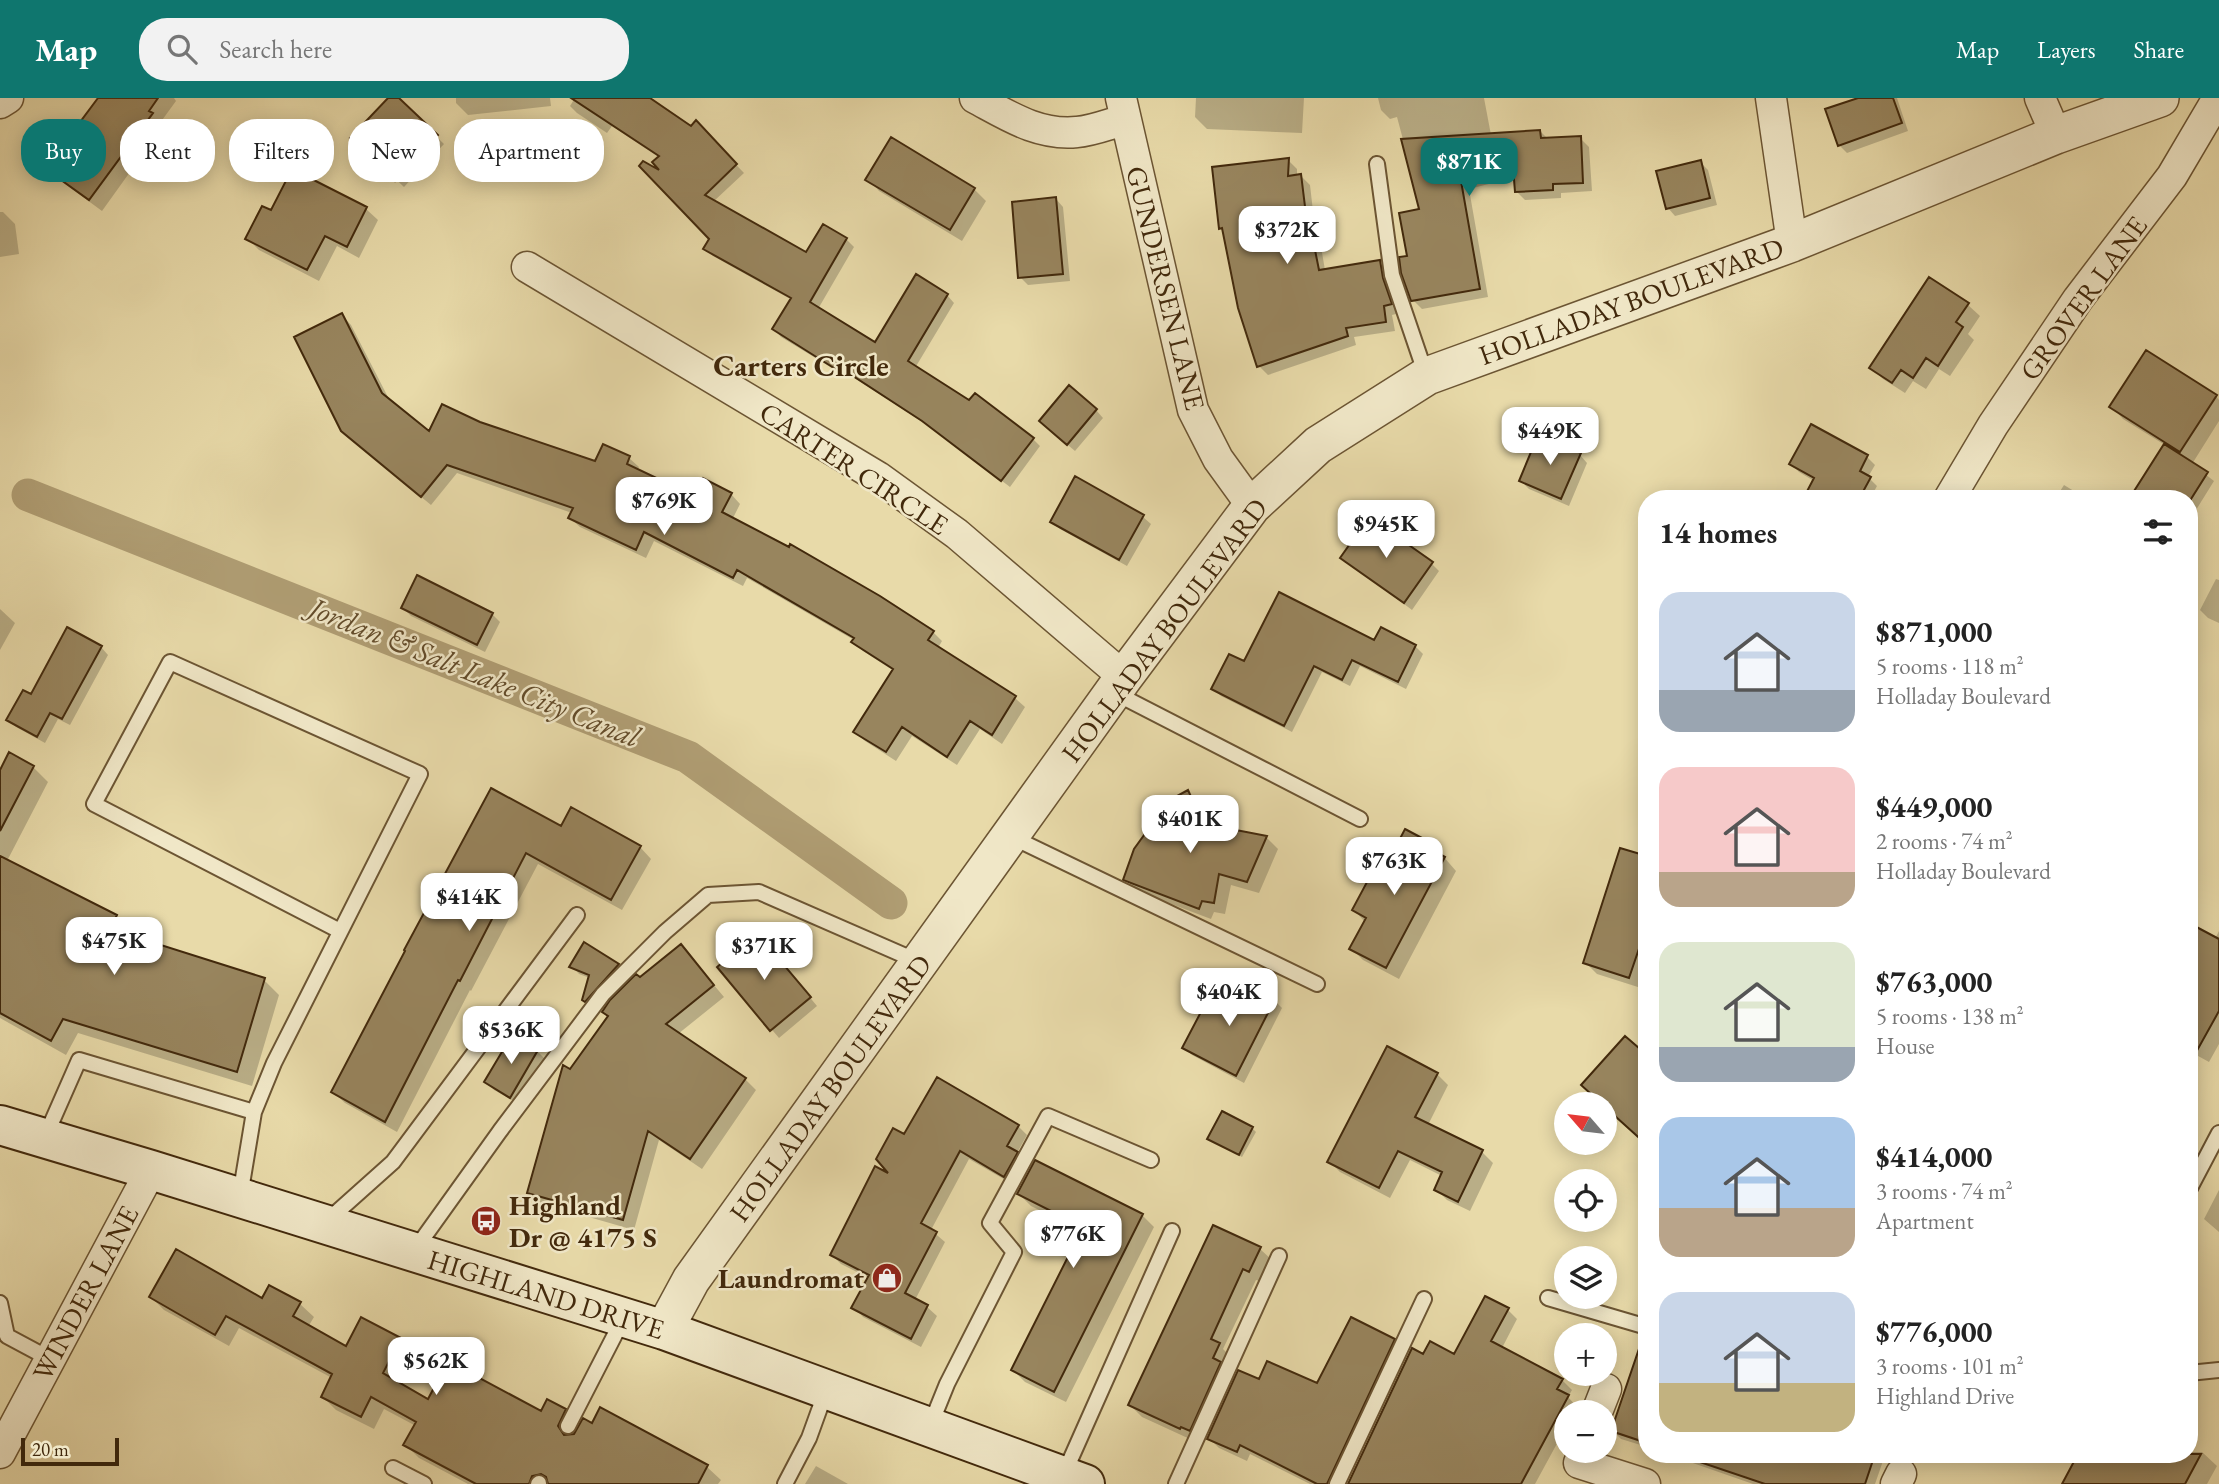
<!DOCTYPE html>
<meta charset="utf-8">
<style>
body{margin:0;font-family:"EB Garamond",serif;background:#f2f2f2;color:#222;height:100vh;display:flex;flex-direction:column;font-size:26px;white-space:nowrap}
*{box-sizing:border-box;margin:0}
p{font-size:23px;color:#767676}
.icon{flex:none;width:38px;height:38px;fill:none;stroke:currentColor;stroke-width:2;stroke-linecap:round;stroke-linejoin:round}
.map{position:relative;flex:1;overflow:hidden}
.side{position:absolute;left:1638px;top:392px;width:560px;height:973px;display:flex;flex-direction:column;background:#fff;border-radius:28px;box-shadow:0 4px 18px #0003}
.side>*{flex:none}
.top-card{position:absolute;left:21px;top:21px;width:665px;height:63px;display:flex;gap:14px}
.needle{width:46px;rotate:298deg}
.buttons{position:absolute;left:1554px;top:994px;display:grid;gap:14px}
.buttons a{display:grid;place-items:center;width:63px;height:63px;border-radius:50%;background:#fff;box-shadow:0 4px 18px #0003;font-size:35px}
.scale{position:absolute;left:21px;bottom:18px;width:98px;box-sizing:border-box;padding-left:7px;border:4px solid #42290c;border-top:0;font-size:19px;line-height:24px;white-space:nowrap;color:#42290c;-webkit-text-stroke:5px #f0e7c7;paint-order:stroke}
.price{position:absolute;translate:-50% -60px;padding:0 16px;border-radius:14px;background:#fff;color:#222;font-size:23px;line-height:46px;filter:drop-shadow(0 2px 4px #0008)}
.price::after{content:'';position:absolute;left:50%;top:42px;width:21px;height:16px;margin-left:-10px;background:inherit;clip-path:polygon(0 0,100% 0,50% 100%)}
.price.selected{background:#0f766e;color:#fff}
ul{padding:0;list-style:none}
li{display:flex;align-items:center;gap:21px;height:175px;padding:0 21px}
li span{display:grid;place-items:center;flex:none;width:196px;height:140px;border-radius:21px;color:#555}
li>.icon{margin-inline-start:auto}
span .icon{width:84px;height:84px;fill:#fffc;stroke-width:1}
li b{font-size:30px}
h2{display:flex;justify-content:space-between;align-items:center;height:84px;padding:0 21px;font-size:30px}
.chip{padding:0 24px;border-radius:28px;background:#fff;box-shadow:0 4px 18px #0003;font-size:24px;line-height:63px}
.chip.selected{background:#0f766e;color:#fff}
header{display:flex;align-items:center;gap:42px;box-sizing:border-box;height:98px;padding:0 35px;background:#0f766e;color:#fff}
header strong{font-size:33px}
nav{display:flex;gap:38px;margin-inline-start:auto;font-size:24px}
.search{width:490px;height:63px;background:#f2f2f2;display:flex;align-items:center;gap:18px;box-sizing:border-box;padding:0 24px;border-radius:28px;color:#767676;font-size:26px}
.map>svg:first-child{display:block}
.shadow{fill:#0003}
.lines{fill:none;stroke-linecap:round;stroke-linejoin:round}
.canal{stroke:#b09e74;stroke-width:33}
.building{fill:#98855e;stroke:#42290c;stroke-width:2}
.service-casing{stroke:#6c5533;stroke-width:18}
.minor-casing{stroke:#6c5533;stroke-width:33}
.tertiary-casing{stroke:#6c5533;stroke-width:40}
.secondary-casing{stroke:#42290c;stroke-width:42}
.service{stroke:#f0e7c7;stroke-width:14}
.minor{stroke:#f0e7c7;stroke-width:30}
.tertiary{stroke:#f0e7c7;stroke-width:37}
.secondary{stroke:#f0e7c7;stroke-width:38}
.labels{text-anchor:middle;dominant-baseline:central;stroke-width:5;stroke-linejoin:round;paint-order:stroke}
.street-label{font-size:28px;fill:#42290c;stroke:#f0e7c7}
.poi-label{font-size:28px;font-weight:bold;fill:#42290c;stroke:#f0e7c7;text-anchor:start}
.neighbourhood-label{font-size:30px;font-weight:bold;fill:#42290c;stroke:#f0e7c7}
.water-label{font-size:30px;font-style:italic;fill:#634c2b;stroke:#f0e7c7}
</style>
<header>
<strong>Map</strong>
<div class="search"><svg class="icon" aria-label="search" viewBox="0 0 24 24"><circle cx="10" cy="10" r="6"/><path d="M15 15l6 6"/></svg>Search here</div>
<nav><a>Map</a><a>Layers</a><a>Share</a></nav>
</header>
<div class="map">
<svg width="2219" height="1386" viewBox="0 0 2219 1386">
<rect width="100%" height="100%" fill="#e8daa9"/>
<filter id="stains"><feTurbulence type="fractalNoise" baseFrequency=".00286" numOctaves="4"/><feColorMatrix values="0 0 0 0 .2 0 0 0 0 .09 0 0 0 0 .02 0 0 0 .5 -.17"/></filter>
<radialGradient id="worn" r=".72"><stop offset=".6" stop-color="#630" stop-opacity="0"/><stop offset="1" stop-color="#630" stop-opacity=".3"/></radialGradient>
<path class="shadow" d="M100 0H174L176 3 160 25 163 28 102 113 64 85 52 73Z
M390 0H397L444 46 404 89 352 40Z
M456 0H550L551 8 468 17 456 5Z
M575 0H648L691 30 696 25 744 75 713 104 807 157 846 141 854 149 818 211 876 247 947 197 954 205 915 270 1033 341 1040 348 1010 389 932 330 847 275 845 278 781 239 774 231 792 202 713 158 705 150 711 141 666 77 660 60 612 28 607 35 577 15 570 8Z
M1196 0H1304L1302 35 1207 31 1195 19Z
M1378 0H1484L1491 37 1540 33 1548 41 1580 40 1589 49 1592 93 1561 95V100L1525 102 1517 94 1516 79 1469 91 1488 199 1422 211 1413 202 1409 160 1422 113 1397 19 1390 21 1381 12Z
M1863 0H1897L1908 33 1847 55 1839 47Z
M1288 62 1297 71V79L1301 78 1310 87 1316 139 1320 143 1325 172 1380 164 1389 173 1400 215 1392 217 1395 233 1354 239 1356 247 1268 277 1259 268 1224 133 1221 130Z
M1700 64 1708 72 1717 107 1675 118 1668 110Z
M868 81 974 91 986 103 962 143 879 93Z
M1056 101 1063 109 1070 183 1028 187 1020 179Z
M366 111 378 122 359 160 337 148 319 183 259 152 248 141 271 114Z
M0 114H3L15 126 19 156 0 159Z
M1930 181 1968 207 1980 218 1968 236 1974 242 1950 278 1939 271 1926 291 1913 283 1905 295 1883 281 1872 270Z
M342 217 351 227 390 303 430 336 479 325 596 365 629 360 639 369 637 373 695 400 731 396 740 406 732 422 933 534 942 543 938 550 1015 600 1025 609 1002 646 980 631 957 667 912 638 896 663 865 643 855 634 894 573 863 553 853 544 854 542 747 480 743 488 654 443 646 460 580 429 570 420 572 415 457 375 431 407 352 342Z
M2216 298 2219 302V323L2192 366 2214 383 2196 412 2189 408V401L2165 347 2123 321 2112 309Z
M1096 312 1103 320 1075 353 1049 331Z
M1580 357 1587 365 1569 408 1529 391 1521 383Z
M1867 359 1875 367 1868 379 1877 388 1870 401H1805L1814 383 1799 374 1791 366Z
M2064 387 2087 401H2055Z
M1143 419 1151 426 1127 468 1060 431 1052 423Z
M1342 459 1432 466 1439 473 1412 512Z
M2216 481 2219 482V525L2208 520 2200 512Z
M403 510 492 516 500 524 485 554 411 518Z
M0 511 15 525 0 552Z
M1375 545 1415 548 1423 556 1406 591 1360 568 1350 588 1322 574 1292 634 1221 598 1213 591 1245 566Z
M101 549 108 557 70 627 58 621 45 645 16 629 8 622 31 599Z
M2189 618 2194 623 2189 633Z
M33 669 48 684 7 763 116 819 131 834 128 839 264 882 279 897 252 988 78 935 66 957 0 920V675Z
M492 692 562 731 640 749 651 761 622 812 538 766 471 893 470 892 397 1034 345 1005 333 994Z
M1187 694 1199 706 1213 736 1266 739 1278 751 1259 795 1231 787 1225 816 1214 814 1211 821 1137 793 1125 781Z
M1406 733 1436 750 1456 773 1399 881 1363 862 1351 850 1365 824 1354 812 1390 763Z
M1647 760V874L1641 890 1597 876 1585 864Z
M2219 833V946L2209 964 2189 953 2215 841Z
M765 845 817 908 779 940 719 869Z
M584 847 618 867 626 875 592 909 584 901 590 880 579 876 572 868Z
M681 848 724 899 678 936 745 981 756 992 702 1071 659 1042 634 1132 540 1105 529 1094 571 973 640 881Z
M1274 902 1282 910 1244 985 1192 957 1184 950 1236 908Z
M537 953 545 961 519 1006 494 992 487 984Z
M1437 976 1448 987 1428 1027 1482 1054 1493 1065 1470 1113 1447 1102 1436 1091 1442 1078 1410 1062 1390 1100 1340 1074 1329 1063Z
M1018 1028 1027 1037 1017 1055 1026 1064 1014 1087 969 1061 931 1132 945 1144 915 1202 927 1209 937 1218 921 1249 863 1219 854 1209 869 1180 841 1166 832 1157 895 1081 904 1038Z
M1252 1030 1256 1034 1242 1059 1210 1041Z
M2219 1092V1134L2204 1121Z
M1019 1096 1142 1117 1154 1129 1066 1304 1025 1284 1013 1272 1083 1134 1031 1108Z
M1260 1151 1272 1162 1262 1184 1256 1182 1223 1251 1231 1259 1192 1342 1142 1319 1130 1307Z
M270 1189 300 1206 314 1219 308 1229 347 1251 400 1241 413 1254 397 1286 428 1304 542 1315 565 1313 580 1328 592 1327 601 1311 707 1369 721 1382 718 1386H468L419 1360 406 1347 416 1328 384 1311 374 1331 336 1312 323 1299 332 1280 239 1230 229 1248 164 1212 151 1199 263 1202Z
M1508 1212 1517 1221 1502 1250 1562 1282 1572 1292 1568 1299 1577 1309 1574 1314H1566V1329L1535 1386H1350L1455 1259Z
M1393 1242 1404 1253 1330 1386H1310L1250 1356 1247 1363 1219 1350 1209 1340 1318 1288Z
M1647 1282V1349L1621 1341 1613 1333Z
M2189 1354H2202L2217 1368 2207 1386H2064L2189 1356Z
M1667 1356H1879L1884 1360 1875 1386H1753Z
M816 1368 848 1386H805Z"/>
<g class="lines">
<path class="canal" d="M28 397 688 659 891 805"/>
</g>
<path class="building" d="M98 0H158L149 13 153 15 89 102 50 74 70 45 66 43Z
M388 0H399L438 37 395 83 350 40Z
M571 0H650L691 28 696 22 737 66 705 97 806 154 823 126 847 140 810 204 875 244 916 176 948 196 908 263 969 302 975 295 1034 340 1001 383 922 323 839 269 837 272 772 231 791 200 703 151 709 141 639 68 643 63 659 72 652 64 659 58Z
M1858 0H1893L1902 25 1838 48 1825 11Z
M1540 32 1541 40 1581 38 1583 85 1553 86V92L1515 94 1513 69 1461 83 1480 191 1411 203 1401 175 1399 159 1407 158 1399 115 1419 111 1401 41Z
M891 39 975 90 950 132 865 82Z
M1289 60 1288 78 1301 76 1308 133 1311 132 1319 172 1380 162 1383 180 1392 206 1384 208 1386 224 1346 230 1348 238 1257 269 1238 210 1222 130 1219 131 1212 69Z
M1701 62 1710 100 1666 111 1656 73Z
M292 71 367 109 347 149 325 138 307 172 245 141 262 108 271 112Z
M1056 99 1063 176 1018 180 1012 104Z
M1929 179 1969 205 1956 224 1963 229 1938 268 1926 260 1913 280 1901 272 1892 285 1869 270Z
M342 215 382 295 429 333 442 306 480 324 595 363 603 346 630 358 627 366 694 398 703 380 732 395 722 414 789 449 790 446 880 498 934 533 928 542 1016 598 992 637 970 623 947 659 902 629 886 654 853 634 893 571 851 544 854 540 737 472 733 480 644 434 636 452 568 420 573 410 447 367 421 399 341 333 294 239Z
M2146 252 2217 297 2180 354 2109 309Z
M1069 287 1097 311 1067 347 1039 323Z
M1811 326 1868 357 1860 373 1871 379 1859 401H1803L1814 380 1789 366Z
M1538 337 1581 355 1561 401 1519 383Z
M2164 346 2208 374 2191 401H2129Z
M1075 378 1144 417 1119 462 1050 424Z
M1369 419 1433 464 1404 505 1340 460Z
M417 477 493 515 477 547 401 510Z
M1279 494 1374 542 1381 529 1416 547 1398 584 1352 562 1342 582 1314 568 1284 628 1211 591 1229 556 1244 563Z
M67 529 102 548 62 621 50 615 37 639 6 622 23 592 31 596Z
M9 654 34 668 0 733V672Z
M491 690 561 728 571 709 641 748 611 802 526 755 460 883 458 882 385 1024 331 994 405 853 404 852Z
M1188 692 1207 735 1236 732 1267 738 1247 784 1219 776 1214 805 1202 803 1199 811 1123 782 1134 751 1152 726 1147 720 1166 704Z
M1405 731 1437 748 1434 753 1445 759 1386 870 1349 851 1366 820 1352 812 1382 756 1390 760Z
M1620 750 1647 758V770L1640 791 1647 793V827L1629 880 1583 865Z
M0 758 117 817 110 831 265 880 237 974 63 921 51 943 0 915Z
M2189 825 2219 841V913L2189 967Z
M757 835 811 899 770 933 717 869Z
M584 844 619 866 585 904 582 902 589 877 569 869Z
M681 846 714 887 666 926 746 980 690 1061 648 1033 623 1122 527 1095 563 967 570 971 608 918 602 914 610 902 636 876 640 879Z
M1245 885 1275 901 1236 978 1182 950 1212 893 1235 905Z
M512 937 538 952 510 1000 484 984Z
M1625 938 1647 957V1047L1605 1009V1006H1602L1581 987Z
M1387 948 1438 975 1415 1019 1483 1052 1458 1104 1434 1092 1442 1074 1398 1053 1379 1090 1327 1064Z
M937 979 1019 1027 1007 1048 1018 1054 1004 1079 960 1053 921 1125 937 1134 905 1195 928 1207 911 1241 851 1210 869 1177 830 1157 875 1068 888 1075 876 1061 893 1030 904 1036Z
M1222 1013 1253 1029 1239 1057 1207 1041Z
M1035 1062 1143 1116 1054 1294 1011 1272 1083 1129 1017 1096Z
M1213 1127 1261 1149 1249 1174 1243 1171 1211 1241 1220 1245 1213 1260 1221 1264 1190 1333 1181 1329 1180 1331 1128 1307Z
M176 1151 262 1200 269 1187 301 1204 293 1218 346 1248 361 1219 401 1240 383 1275 428 1301 448 1263 541 1313 547 1301 566 1311 558 1328 564 1337 574 1336 583 1320 592 1325 600 1309 708 1367 698 1386H548L546 1379 541 1376 532 1378 529 1386H476L403 1347 416 1324 371 1299 361 1319 321 1299 332 1276 226 1218 215 1237 149 1199Z
M1485 1198 1509 1210 1491 1243 1563 1281 1557 1291 1569 1297 1521 1386H1348L1412 1250 1423 1256 1430 1243 1454 1256Z
M1351 1219 1395 1241 1327 1386H1317L1240 1347 1237 1354 1207 1341 1238 1272 1259 1281 1267 1263 1317 1285Z
M1642 1242 1647 1243V1345L1611 1333Z
M1691 1356H1875L1865 1386H1765L1691 1361Z
M2078 1356H2201L2185 1386H2062Z"/>
<g class="lines">
<g class="service-casing">
<path id="service" d="M1377 66 1392 177 1426 277
M1115 595 1360 721
M1012 739 1317 886
M46 1037 79 962 254 1014
M2189 1092 2219 1035
M240 1098 254 1014 274 965 420 676 170 564 94 706 340 833
M327 1123 393 1064 577 817
M414 1153 500 1033 603 896 665 834 708 797 759 794 917 863
M1548 1200 1647 1229
M0 1205 7 1238 50 1261
M2189 1275 2219 1272
M568 1328 623 1221
M930 1328 947 1286 1014 1154 990 1125 1048 1018 1151 1062
M393 1370 424 1386
M1064 1376 1172 1133
M538 1386 539 1385
M785 1386 809 1340 826 1293
M1176 1386 1279 1158
M1337 1386 1424 1201"/>
</g>
<g class="minor-casing">
<path id="minor" d="M975 0C1007 17 1038 38 1077 34 1092 33 1109 26 1124 22
M1121 0 1193 312 1218 361 1252 408
M1771 0 1792 145
M2040 0 2056 37
M0 5 8 0
M527 169 878 379 957 436 1124 579
M1949 401 1993 327 2078 201 2172 78 2218 0
M1597 1314 1606 1291
M0 1355 151 1072
M1579 1365 1645 1386
M1896 1386 1901 1376"/>
</g>
<g class="tertiary-casing">
<path id="tertiary" d="M664 1232 691 1182 1124 579 1252 408 1318 347 1427 278 1792 145 2056 37 2160 0"/>
</g>
<g class="secondary-casing">
<path id="secondary" d="M0 1027 151 1072 664 1232 1085 1386"/>
</g>
<use href="#service" class="service"/>
<use href="#minor" class="minor"/>
<use href="#tertiary" class="tertiary"/>
<use href="#secondary" class="secondary"/>
</g>
<defs>
<g id="bus-disc" transform="scale(1.575)"><circle r="9.5" fill="#8f2418" stroke="#f0e7c7"/><path d="M-5-6H5V4H4V6H2V4H-2V6H-4V4H-5ZM-3.5-4V0h7V-4ZM-3.5 1.2v1.5H-2V1.2ZM2 1.2v1.5H3.5V1.2Z" fill="#fff"/></g>
<g id="shop-disc" transform="scale(1.575)"><circle r="9.5" fill="#8f2418" stroke="#f0e7c7"/><path d="M-5-2.5h2.3a2.7 3.5 0 0 1 5.4 0H5L5.5 6h-11ZM-1.5-2.5h3a1.5 2.3 0 0 0-3 0Z" fill="#fff"/></g>
</defs>
<g fill-rule="evenodd">
<use href="#bus-disc" x="486" y="1123"/>
<use href="#shop-disc" x="887" y="1180"/>
</g>
<g class="labels">
<g class="street-label">
<text transform="translate(1166 190) rotate(76)">GUNDERSEN LANE</text>
<text transform="translate(2083 200) rotate(-54)">GROVER LANE</text>
<text transform="translate(1631 203) rotate(-20)">HOLLADAY BOULEVARD</text>
<text transform="translate(854 370) rotate(33)">CARTER CIRCLE</text>
<text transform="translate(1164 532) rotate(-53)">HOLLADAY BOULEVARD</text>
<text transform="translate(830 990) rotate(-54)">HOLLADAY BOULEVARD</text>
<text transform="translate(85 1195) rotate(-62)">WINDER LANE</text>
<text transform="translate(546 1196) rotate(17)">HIGHLAND DRIVE</text>
</g>
<g class="poi-label">
<text x="509" y="1107">Highland<tspan x="509" dy="32">Dr @ 4175 S</tspan></text>
<text x="864" y="1180" text-anchor="end">Laundromat</text>
</g>
<g class="neighbourhood-label">
<text x="801" y="267">Carters Circle</text>
</g>
<g class="water-label">
<text transform="translate(475 574) rotate(22)">Jordan &amp; Salt Lake City Canal</text>
</g>
</g>
<rect width="100%" height="100%" filter="url(#stains)"/>
<rect width="100%" height="100%" fill="url(#worn)"/>
</svg>
<div class="buttons">
<a><svg class="needle" viewBox="-14 -14 28 28"><path d="M0-13l5 13h-10z" fill="#e53935"/><path d="M0 13l5-13h-10z" fill="#767676"/></svg></a>
<a><svg class="icon" aria-label="locate" viewBox="0 0 24 24"><circle cx="12" cy="12" r="6"/><path d="M12 2v4M12 18v4M2 12h4M18 12h4"/></svg></a>
<a><svg class="icon" aria-label="layers" viewBox="0 0 24 24"><path d="M12 4l9 5-9 5-9-5zM3 14l9 5 9-5"/></svg></a>
<a>+</a>
<a>−</a>
</div>
<div class="scale">20 m</div>
<b class="price selected" style="left:1469px;top:100px">$871K</b>
<b class="price" style="left:1287px;top:168px">$372K</b>
<b class="price" style="left:1550px;top:369px">$449K</b>
<b class="price" style="left:664px;top:439px">$769K</b>
<b class="price" style="left:1386px;top:462px">$945K</b>
<b class="price" style="left:1190px;top:757px">$401K</b>
<b class="price" style="left:1394px;top:799px">$763K</b>
<b class="price" style="left:469px;top:835px">$414K</b>
<b class="price" style="left:114px;top:879px">$475K</b>
<b class="price" style="left:764px;top:884px">$371K</b>
<b class="price" style="left:1229px;top:930px">$404K</b>
<b class="price" style="left:511px;top:968px">$536K</b>
<b class="price" style="left:1073px;top:1172px">$776K</b>
<b class="price" style="left:436px;top:1299px">$562K</b>
<div class="top-card">
<a class="chip selected">Buy</a>
<a class="chip">Rent</a>
<a class="chip">Filters</a>
<a class="chip">New</a>
<a class="chip">Apartment</a>
</div>
<section class="side">
<h2>14 homes<svg class="icon" aria-label="filters" viewBox="0 0 24 24"><path d="M4 7h16M4 17h16"/><circle cx="9" cy="7" r="2"/><circle cx="15" cy="17" r="2"/></svg></h2>
<ul>
<li><span style="background:linear-gradient(#c9d6e8 70%,#9aa5b1 0)"><svg class="icon" aria-label="home" viewBox="0 0 24 24"><path d="M3 11l9-7 9 7M6 9v11h12V9"/></svg></span><div><b>$871,000</b><p>5 rooms · 118 m²</p><p>Holladay Boulevard</p></div></li>
<li><span style="background:linear-gradient(#f6c9c9 75%,#b9a48a 0)"><svg class="icon" aria-label="home" viewBox="0 0 24 24"><path d="M3 11l9-7 9 7M6 9v11h12V9"/></svg></span><div><b>$449,000</b><p>2 rooms · 74 m²</p><p>Holladay Boulevard</p></div></li>
<li><span style="background:linear-gradient(#dfe7d0 75%,#9aa5b1 0)"><svg class="icon" aria-label="home" viewBox="0 0 24 24"><path d="M3 11l9-7 9 7M6 9v11h12V9"/></svg></span><div><b>$763,000</b><p>5 rooms · 138 m²</p><p>House</p></div></li>
<li><span style="background:linear-gradient(#a9c7e8 65%,#b9a48a 0)"><svg class="icon" aria-label="home" viewBox="0 0 24 24"><path d="M3 11l9-7 9 7M6 9v11h12V9"/></svg></span><div><b>$414,000</b><p>3 rooms · 74 m²</p><p>Apartment</p></div></li>
<li><span style="background:linear-gradient(#c9d6e8 65%,#c2b280 0)"><svg class="icon" aria-label="home" viewBox="0 0 24 24"><path d="M3 11l9-7 9 7M6 9v11h12V9"/></svg></span><div><b>$776,000</b><p>3 rooms · 101 m²</p><p>Highland Drive</p></div></li>
</ul>
</section>
</div>
